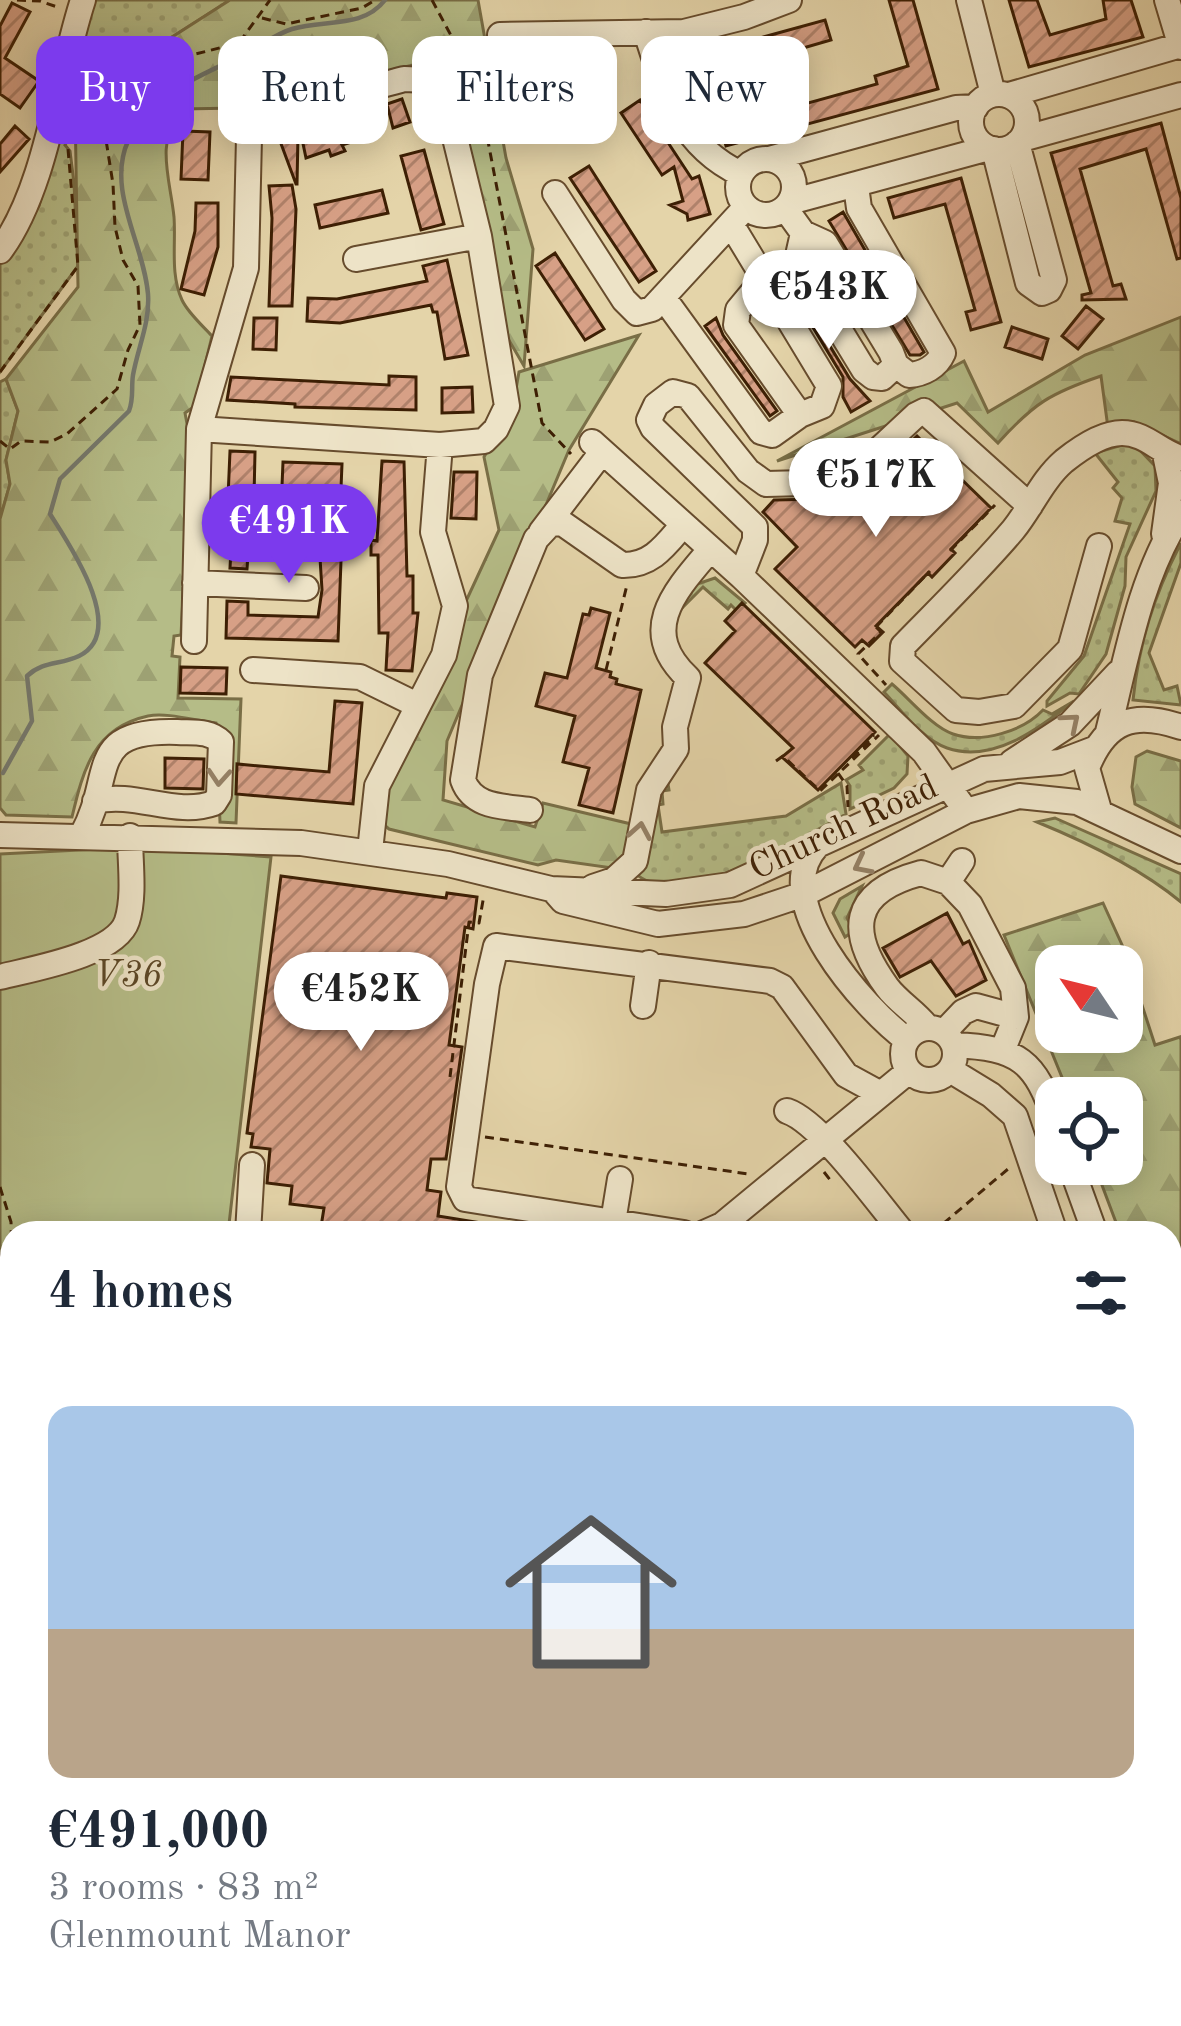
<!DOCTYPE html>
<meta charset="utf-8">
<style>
body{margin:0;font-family:"Old Standard TT",serif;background:#f2f2f3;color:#1f2937;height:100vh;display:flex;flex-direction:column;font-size:45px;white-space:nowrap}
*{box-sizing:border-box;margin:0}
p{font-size:39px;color:#747a83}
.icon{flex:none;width:66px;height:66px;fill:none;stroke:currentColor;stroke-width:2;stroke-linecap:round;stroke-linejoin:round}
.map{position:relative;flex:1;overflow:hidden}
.details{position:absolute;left:0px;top:1221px;width:1182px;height:807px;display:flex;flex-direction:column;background:#fff;border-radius:36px 36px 0 0;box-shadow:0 6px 30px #0003}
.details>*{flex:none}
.top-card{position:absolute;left:36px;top:36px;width:1110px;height:108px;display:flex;gap:24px}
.needle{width:78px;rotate:305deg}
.controls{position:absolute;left:1035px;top:945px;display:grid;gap:24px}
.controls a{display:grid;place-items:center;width:108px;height:108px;border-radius:24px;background:#fff;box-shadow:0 6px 30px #0003;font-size:60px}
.price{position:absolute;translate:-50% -102px;padding:0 27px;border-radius:42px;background:#fff;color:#222;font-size:39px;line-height:78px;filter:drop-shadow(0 3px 6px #0008)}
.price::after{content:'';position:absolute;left:50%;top:72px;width:36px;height:27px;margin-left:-18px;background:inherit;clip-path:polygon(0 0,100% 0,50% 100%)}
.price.on{background:#7c3aed;color:#fff}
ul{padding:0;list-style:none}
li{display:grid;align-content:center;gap:24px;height:636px;padding:0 48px}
li span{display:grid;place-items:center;height:372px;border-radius:24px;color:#555}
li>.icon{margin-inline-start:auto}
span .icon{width:216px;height:216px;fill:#fffc;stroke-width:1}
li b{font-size:51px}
h2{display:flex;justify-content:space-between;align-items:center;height:144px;padding:0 48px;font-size:51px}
.chip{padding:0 42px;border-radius:24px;background:#fff;box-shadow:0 6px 30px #0003;font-size:42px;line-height:108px}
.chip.on{background:#7c3aed;color:#fff}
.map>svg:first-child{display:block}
.grass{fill:url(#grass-dots);stroke:#796e46;stroke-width:3}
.forest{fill:url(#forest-firs);stroke:#796e46;stroke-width:3;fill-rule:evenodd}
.cemetery{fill:url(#cemetery-stones);stroke:#796e46;stroke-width:3}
.park{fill:#b5bc87;stroke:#796e46;stroke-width:3}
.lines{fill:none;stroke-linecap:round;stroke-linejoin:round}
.stream{stroke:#75796e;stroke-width:4.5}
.building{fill:url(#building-hatch);stroke:#3d1f04;stroke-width:3}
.minor-casing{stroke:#674c2d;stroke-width:28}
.path{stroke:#3d1f04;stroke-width:3;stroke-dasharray:9 6;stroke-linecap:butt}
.minor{stroke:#ede3c7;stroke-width:24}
.oneway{stroke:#958166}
.labels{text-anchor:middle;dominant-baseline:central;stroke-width:9;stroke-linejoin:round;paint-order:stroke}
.street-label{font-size:36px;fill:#3d1f04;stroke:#ede3c7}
.park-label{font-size:36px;font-style:italic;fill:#5b4625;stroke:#ede3c7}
</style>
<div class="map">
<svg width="1181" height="2026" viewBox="0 0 1181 2026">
<defs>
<pattern id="grass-dots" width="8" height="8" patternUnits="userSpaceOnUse" patternTransform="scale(3)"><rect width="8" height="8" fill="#b5bc87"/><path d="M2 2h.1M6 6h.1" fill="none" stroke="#9da173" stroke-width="1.8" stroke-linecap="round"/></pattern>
<pattern id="forest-firs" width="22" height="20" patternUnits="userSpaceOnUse" patternTransform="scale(3)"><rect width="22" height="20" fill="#b5bc87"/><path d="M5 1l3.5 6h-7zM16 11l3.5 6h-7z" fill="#9da173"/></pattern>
<pattern id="cemetery-stones" width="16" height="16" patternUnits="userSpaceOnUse" patternTransform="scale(3)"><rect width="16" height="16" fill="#b5bc87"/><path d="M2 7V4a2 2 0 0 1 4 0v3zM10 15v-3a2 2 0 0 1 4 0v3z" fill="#9da173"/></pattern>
<pattern id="building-hatch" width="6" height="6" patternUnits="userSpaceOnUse" patternTransform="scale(3)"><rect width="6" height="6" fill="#d7a086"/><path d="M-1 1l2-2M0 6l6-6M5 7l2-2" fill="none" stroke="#b0826b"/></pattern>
</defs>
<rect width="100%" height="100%" fill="#e4d4a9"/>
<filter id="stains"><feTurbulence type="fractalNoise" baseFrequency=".00167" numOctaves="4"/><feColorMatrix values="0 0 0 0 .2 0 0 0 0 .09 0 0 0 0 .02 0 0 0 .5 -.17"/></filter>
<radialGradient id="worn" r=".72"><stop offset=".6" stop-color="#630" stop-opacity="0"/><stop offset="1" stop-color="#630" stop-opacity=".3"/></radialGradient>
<path class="grass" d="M94 0H230L119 71 75 105V129L65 145 70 151 74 183 78 266 0 372V260L24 232 39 206Z
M6 379 18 411 6 460 10 484 0 519V382Z
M1132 442 1155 466 1156 491 1126 557 1125 586 1106 654 1079 694 1070 693 1047 706V701L1084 656 1130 524 1115 521 1122 498 1113 488 1118 482 1095 453Z
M1181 543V563L1149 653 1164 690 1177 686 1181 705 1133 700C1139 643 1154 595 1181 543Z
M715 578 745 603 736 610 731 605 728 609 703 587 683 607 680 605 697 584Z
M892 684C909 698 932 727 953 734 982 744 1023 731 1043 710L1052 714 1074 701C1040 728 993 764 947 748 923 740 901 710 884 692Z
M890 734 908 756 907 774 894 788 850 809V786L846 780 863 770 859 765Z
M667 778 669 790 662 791 663 804 658 805 662 832 786 816 841 783 846 814C803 837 678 914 635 873L651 808Z
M1055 818 1181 874V902C1140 868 1086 842 1037 822Z
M862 886 847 918 854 931 845 937 833 913 840 899Z"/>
<path class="forest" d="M230 0H478L506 158 533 249 524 366 493 313 445 58 291 92 238 108 181 109C155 143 170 178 174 217 176 244 170 274 182 300 188 313 203 326 212 336L195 406 185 413 191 445 181 635 174 636 172 656 180 657 178 698 241 699 236 823 220 822 216 723C196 721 167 712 148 716 93 728 83 771 72 817L6 815 0 808V519L10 484 6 460 18 411 6 379 78 287 75 105 119 71Z
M1181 317V444L1134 422 1108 428 1101 376C1051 393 1034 403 998 443L957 403 777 461 964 361 988 412 1085 355Z
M639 335 569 450 447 741 443 800 535 827 543 803 631 824 626 853 612 868 556 860 538 865 389 829 383 824 385 776 499 530 484 457 513 406 519 372Z
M1147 751 1181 761V828L1135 804 1132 787 1136 757Z
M1103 903 1123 947 1155 1045 1180 1037 1181 1040V1321L1170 1324V1233H1120L1094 1164H1122V1101L1129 1098 1124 1081 1070 1097 1004 935ZM1056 966H1122V1032H1056Z"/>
<path class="cemetery" d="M852 2016H1061L1054 2026H845Z"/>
<path class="park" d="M140 847 271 857 228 1233H12V2016H111L87 2026H0V854Z"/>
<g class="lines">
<path class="stream" d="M3 773 32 721 27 676C43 661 60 665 79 656 129 631 69 544 50 514L60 479 129 411C134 398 131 388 133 375 138 347 150 323 148 294 144 244 106 190 128 141 150 93 199 77 243 55 259 47 275 34 292 29 324 19 363 29 385 0
M0 1999 12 1993"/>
</g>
<path class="building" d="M889 0H913L938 89 726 146 721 127 877 84 875 76 908 66Z
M1009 0H1037L1050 35 1106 19 1103 0H1131L1143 37 1029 67Z
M12 3 30 12 5 58 39 81 20 108 0 94V26Z
M825 20 831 40 696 79 681 82 673 62Z
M614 58V79L489 80 490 60Z
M402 99 410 122 393 128 387 104Z
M640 100 692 179 699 176 710 214 688 220 687 214 670 205 683 201 674 167 662 175 621 113Z
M364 112 370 136 342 145 345 151 331 156 329 150 306 158 301 134Z
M1161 123 1181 198V258L1177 259 1146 149 1080 169 1113 286 1121 284 1126 299 1082 300V295L1091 293 1051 153Z
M15 126 29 139 0 172V144Z
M183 131 210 132 208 180 181 179Z
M298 135 297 184H296L280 141Z
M424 150 444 224 421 230 401 156Z
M589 166 656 271 639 282 570 178Z
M961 178 1001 322 971 330 966 312 975 310 945 204 894 218 888 198Z
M292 185 296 209 292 306H269L272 218 269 186Z
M382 190 388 213 320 228 315 205Z
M196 203H218V247L204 295 181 289 195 231Z
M843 212 924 352 920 355H910L829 221Z
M555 253 604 329 585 340 536 266Z
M781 259 783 269 850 379 870 401 851 412 843 397V377L774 263Z
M447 260 468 355 445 359 437 312H433L431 305 340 323 307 321 308 298 337 299 427 281 423 266Z
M1086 306 1103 319 1078 349 1062 336Z
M254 318H277L276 350 253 349Z
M716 318 723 335 777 411 770 416 705 326Z
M1012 327 1048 339 1042 359 1005 347Z
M389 376 416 377V410L295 407V404L227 400 231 377 389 385Z
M472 387 473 412 442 413V388Z
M917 436 991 508 951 549 955 553 932 577 928 573 876 626 883 632 869 646 862 640 855 647 775 569 797 547 763 512 774 500 821 499 832 510 843 499 855 494Z
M230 451 255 452 254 498H228Z
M382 461 404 462 407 576H413V613H418L412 671 386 670 388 633H379L378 555H371V540L377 541Z
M283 462 342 464 341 488 282 486Z
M454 472H477L476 519 451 518Z
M232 531 342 534 338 641 226 638 227 601 248 602V615L318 617 322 590 320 558 248 555 247 569 230 568Z
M742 603 875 732 818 790 782 757 793 748 705 663 735 631 725 621Z
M591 608 610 613 596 668 611 672 610 677 617 679 616 684 641 690 613 813 579 805 589 768 563 762 575 716 536 706 545 673 567 678 583 614 589 615Z
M181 667 227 668 226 694 180 693Z
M335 701 362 703 353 804 236 794 237 764 329 772Z
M165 758 204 759 203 789 165 788Z
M281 876 446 898 447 893 477 897 473 929 465 927 449 1045 462 1047 446 1159H431L427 1190 441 1192 438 1216 494 1225V1233H320L324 1208 290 1204 292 1186 267 1183 270 1149 251 1147 253 1134 247 1133Z
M947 913 963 944 969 941 986 980 956 996 931 961 900 977 883 948Z"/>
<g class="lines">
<g class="minor-casing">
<path id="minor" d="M969 0 993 94
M1167 0 1181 47
M646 32C665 92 681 146 741 174
M500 35 684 32 744 17 789 0
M404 79 428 80 443 89 479 236 507 406 496 429 484 441 440 445 199 429 246 268 249 137C274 110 366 90 404 79Z
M971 122a28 28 0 1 1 56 0a28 28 0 1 1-56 0Z
M1009 95 1181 45
M1022 139 1181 95
M994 149 1028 283 1042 293 1049 290 1054 280 1017 143
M738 187a28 28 0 1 1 56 0a28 28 0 1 1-56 0Z
M769 159 956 108 976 107
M856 186 859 208 943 353C937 367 923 374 909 375L896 365
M555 193 624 300 637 313 652 309 746 207
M790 202 989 148
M785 208 803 233 825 243 891 352 896 365 882 378 873 377 864 370 797 260 803 233
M731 224 829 386 822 406 800 415 736 325 738 310 763 280
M0 251C47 188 58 76 83 0
M356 259 479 236
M663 297 761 432 772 435 800 415
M592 442 741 576 924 752 966 811
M541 532 602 452
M1164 534 1171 483 1165 454
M1099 546 1070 649 1014 706 979 712 956 710 902 661 903 646C940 608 979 570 1013 530 1031 508 1042 480 1064 461 1079 449 1102 433 1122 433 1146 433 1159 452 1181 458
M741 576 755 540V527L653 428 649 420 656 405 673 392 688 396 748 471 766 484 844 482 916 415 924 411 1030 506
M195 583 306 588
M194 641 199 429
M253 670 360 677 417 705
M1108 732C1127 656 1139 579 1181 513
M1012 762 1070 724 1118 673
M530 810C503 806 473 808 463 780L480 675 536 539 550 524 562 523 622 565C651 566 665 546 682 526
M1099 810 1087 768C1106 720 1134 711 1181 727
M0 835 301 843 448 864 551 889 666 894 730 885 984 769 1060 762 1094 749
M82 835C115 776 84 729 177 732 193 733 209 730 221 742L219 795 214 803C175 817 136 791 95 801
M817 846C766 899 865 1009 907 1040
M370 851 377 786 444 655 455 606 433 532 440 445
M948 882 962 861
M593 887 614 880 635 861 649 790 676 749 675 727 688 678C638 631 674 592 709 551
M556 893 563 901 658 924 744 914 804 894 966 811 1019 796 1077 802 1181 851
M0 977C31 969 116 955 127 921 135 896 130 862 130 836
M643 1006 649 963
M903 1054a26 26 0 1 1 52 0a26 26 0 1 1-52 0Z
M928 1028C916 1012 898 1002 887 987 847 932 850 892 921 873L948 882 970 905 1013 988 1016 1017 1003 1049
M944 1032 963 1012 976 1006 1016 1017
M954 1045C1019 1048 1035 1060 1056 1122
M950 1070 991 1095 1015 1116 1055 1233
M787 1111C820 1122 878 1203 903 1233
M1070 1164 1095 1233
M248 1233 252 1165
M605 1233 613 1222 620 1179
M684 1233 465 1199 459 1187 487 984 496 946 770 981 782 987 846 1075 879 1093
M704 1233 722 1225 909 1071
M1170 1393 1181 1397
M1170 1592 1181 1603
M1170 1656 1181 1655
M1170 1844 1181 1697
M1170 1899 1181 1900
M1170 1946 1181 1959
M282 2016 284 2026
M500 2016 504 2026
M587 2026 594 2016
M696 2026 703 2016
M833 2026 841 2016
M1078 2026 1086 2016"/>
</g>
<path class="path" d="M17 0 40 1 60 8
M432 0 477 84 542 423 571 454
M262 18 286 24 362 8 375 0
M69 139 88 106 132 64 153 57 180 58 239 43 270 0
M0 372 78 266 68 149
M0 441 10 449 21 441 50 442 67 434 117 389 128 350 140 325 138 286 123 260 115 227 113 184 99 96
M950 551 995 505
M876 627 881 632 858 654 886 685
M876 627 930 571
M606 670 627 585
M852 758 874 735
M776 761 783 756 820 791 879 735
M838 773 847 786 848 807
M450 1077 469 922 479 923 484 895
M485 1137 749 1174
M824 1172 831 1181
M0 1187 11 1222 12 1259
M932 1233 1008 1169
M0 1255 10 1256
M0 1421 12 1442
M0 1681 12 1674
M73 2026 97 2016
M797 2026 804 2016
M950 2026 958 2016"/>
<use href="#minor" class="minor"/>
</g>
<defs><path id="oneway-chevron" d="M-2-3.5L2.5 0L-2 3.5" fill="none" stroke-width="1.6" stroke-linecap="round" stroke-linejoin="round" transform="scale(3)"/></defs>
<g class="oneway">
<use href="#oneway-chevron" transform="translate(1071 722) rotate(-40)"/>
<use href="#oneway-chevron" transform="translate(219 777) rotate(94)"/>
<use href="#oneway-chevron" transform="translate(640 831) rotate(-80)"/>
<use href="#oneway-chevron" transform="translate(862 865) rotate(153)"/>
</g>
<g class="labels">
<g class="street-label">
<text transform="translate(844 829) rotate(-25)">Church Road</text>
</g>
<g class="park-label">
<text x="128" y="977">V36</text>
</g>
</g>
<rect width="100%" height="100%" filter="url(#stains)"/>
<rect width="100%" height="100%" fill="url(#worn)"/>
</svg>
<div class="controls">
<a><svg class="needle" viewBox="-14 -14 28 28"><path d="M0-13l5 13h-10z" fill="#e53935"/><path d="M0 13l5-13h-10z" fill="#747a83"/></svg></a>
<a><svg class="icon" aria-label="locate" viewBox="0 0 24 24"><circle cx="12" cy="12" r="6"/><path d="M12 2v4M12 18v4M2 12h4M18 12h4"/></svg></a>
</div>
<b class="price" style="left:829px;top:352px">€543K</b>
<b class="price" style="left:876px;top:540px">€517K</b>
<b class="price on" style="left:289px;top:586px">€491K</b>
<b class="price" style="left:361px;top:1054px">€452K</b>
<div class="top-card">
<a class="chip on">Buy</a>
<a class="chip">Rent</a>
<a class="chip">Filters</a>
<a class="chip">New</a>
</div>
<section class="details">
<h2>4 homes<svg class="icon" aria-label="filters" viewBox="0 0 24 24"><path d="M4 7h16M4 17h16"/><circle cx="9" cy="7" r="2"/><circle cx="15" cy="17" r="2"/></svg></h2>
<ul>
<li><span style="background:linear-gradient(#a9c7e8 60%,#b9a48a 0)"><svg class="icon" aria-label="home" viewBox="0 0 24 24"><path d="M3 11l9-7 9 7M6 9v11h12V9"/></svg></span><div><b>€491,000</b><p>3 rooms · 83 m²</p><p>Glenmount Manor</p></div></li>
</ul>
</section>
</div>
